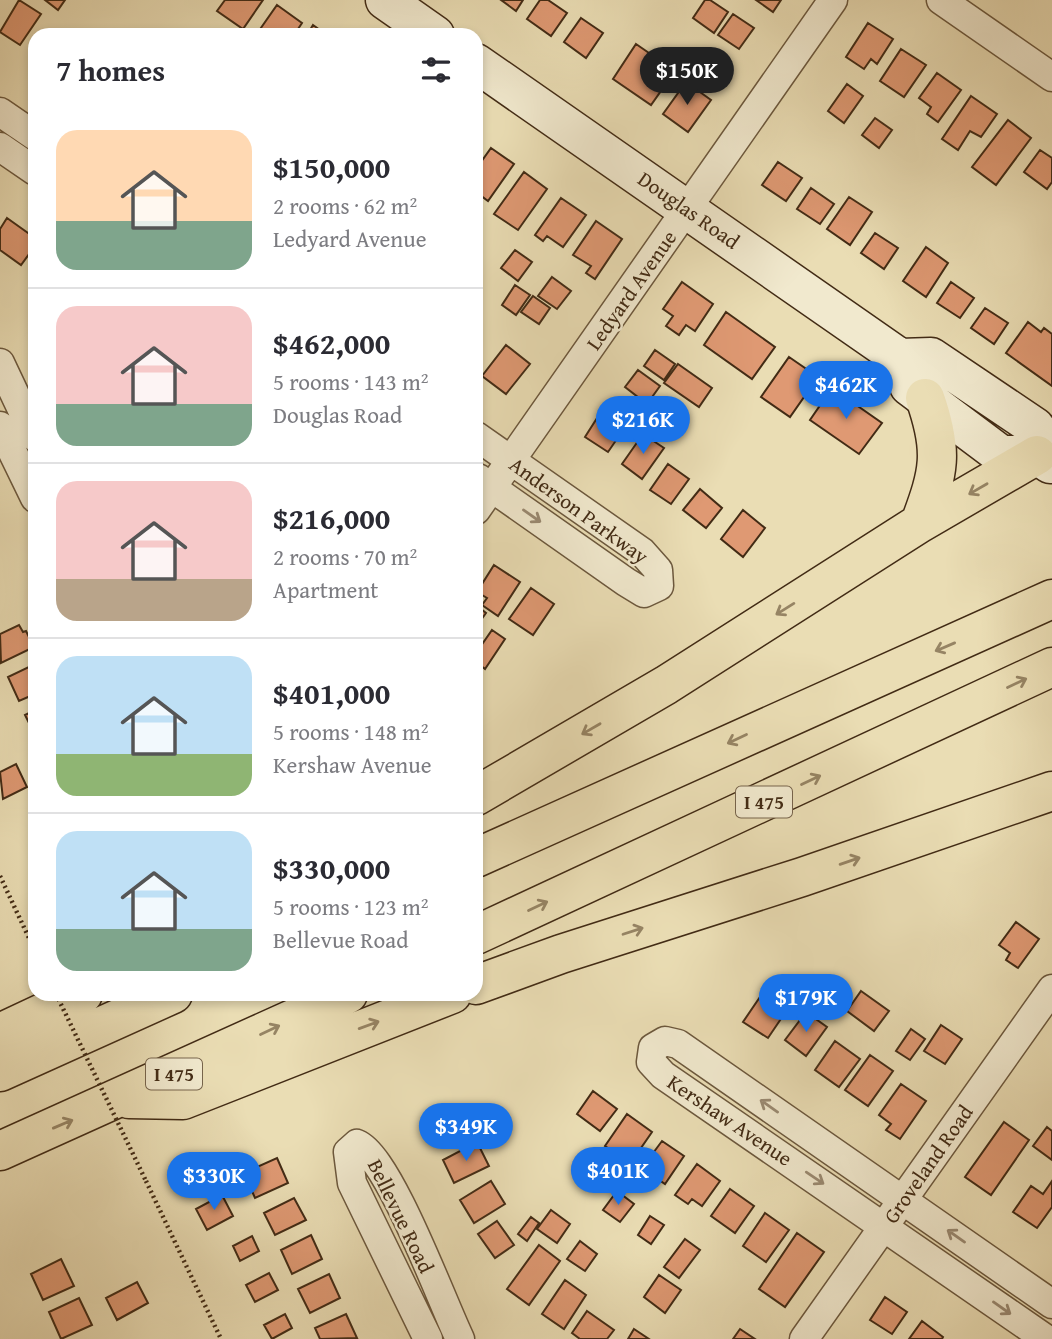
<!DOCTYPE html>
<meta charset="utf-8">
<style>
body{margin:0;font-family:"Gentium Book Plus",serif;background:#f2f2f3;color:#2b2b33;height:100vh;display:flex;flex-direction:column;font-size:26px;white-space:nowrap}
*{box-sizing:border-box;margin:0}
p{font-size:23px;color:#7c7c81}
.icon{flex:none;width:38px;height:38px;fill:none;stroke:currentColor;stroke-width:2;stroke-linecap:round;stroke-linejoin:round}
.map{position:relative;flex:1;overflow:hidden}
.side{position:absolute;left:28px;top:28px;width:455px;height:973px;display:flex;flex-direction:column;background:#fff;border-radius:21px;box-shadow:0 4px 10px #0003}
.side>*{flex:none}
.price{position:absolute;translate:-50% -60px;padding:0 16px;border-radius:24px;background:#1a73e8;color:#fff;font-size:23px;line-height:46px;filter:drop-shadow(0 2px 4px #0008)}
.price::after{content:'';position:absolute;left:50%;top:42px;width:21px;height:16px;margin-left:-10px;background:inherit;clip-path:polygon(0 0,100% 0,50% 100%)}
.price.on{background:#222;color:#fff}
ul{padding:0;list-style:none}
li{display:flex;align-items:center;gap:21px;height:175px;padding:0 28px}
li+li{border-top:2px solid #e1e1e2}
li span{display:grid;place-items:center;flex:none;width:196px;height:140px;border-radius:21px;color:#555}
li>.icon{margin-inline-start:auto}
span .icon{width:84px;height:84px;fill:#fffc;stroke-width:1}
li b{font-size:30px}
h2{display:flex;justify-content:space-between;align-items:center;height:84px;padding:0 28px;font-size:30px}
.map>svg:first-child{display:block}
.building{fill:#df9973;stroke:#422b15;stroke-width:2}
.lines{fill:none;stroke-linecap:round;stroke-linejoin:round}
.street-casing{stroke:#6c583d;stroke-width:31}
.secondary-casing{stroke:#422b15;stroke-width:41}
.highway-casing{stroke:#422b15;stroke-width:41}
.path{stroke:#422b15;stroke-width:4.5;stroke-dasharray:2 3.5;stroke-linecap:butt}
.street{stroke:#f1e9ce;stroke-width:28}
.secondary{stroke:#f1e9ce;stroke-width:38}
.highway{stroke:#eaddb4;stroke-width:38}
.path-bridge{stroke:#422b15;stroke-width:4.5;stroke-dasharray:2 3.5;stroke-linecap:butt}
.oneway{stroke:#968464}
.oneway2{stroke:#9a8a72}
.labels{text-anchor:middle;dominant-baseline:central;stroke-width:5;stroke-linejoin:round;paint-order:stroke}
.shield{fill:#f1e9ce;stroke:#76644c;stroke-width:2}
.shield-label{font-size:19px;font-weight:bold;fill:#422b15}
.street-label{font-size:21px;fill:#422b15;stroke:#f1e9ce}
</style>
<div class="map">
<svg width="1052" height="1339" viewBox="0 0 1052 1339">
<rect width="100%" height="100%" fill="#eaddb4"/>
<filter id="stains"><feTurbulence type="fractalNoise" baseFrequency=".00286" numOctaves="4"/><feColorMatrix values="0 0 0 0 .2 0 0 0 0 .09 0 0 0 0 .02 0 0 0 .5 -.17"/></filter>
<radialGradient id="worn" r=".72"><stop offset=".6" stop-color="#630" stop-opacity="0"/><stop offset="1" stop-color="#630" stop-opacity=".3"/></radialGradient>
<path class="building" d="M19 0 41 14 20 45 0 32Z
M45 0H65L58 10Z
M225 0H263L243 29 217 11Z
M501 0H523L516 11Z
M540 0H548L567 13 551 36 527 19Z
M705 0H710L728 12 714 33 693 18Z
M756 0H781L773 12Z
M277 5 302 23 294 35H256Z
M733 14 754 28 739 49 718 35Z
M581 18 603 33 586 58 564 42Z
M868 23 893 39 877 64 871 59 864 69 846 57Z
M313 25 327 35H307Z
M636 44 675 71 651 105 613 79Z
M901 49 926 65 904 97 880 81Z
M937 73 961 90 938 122 927 114 931 107 919 98Z
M686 82 711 100 688 132 663 114Z
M847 84 863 96 844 123 828 111Z
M971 96 997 114 981 137 970 131 958 150 942 139Z
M875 118 892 130 879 148 862 135Z
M1008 120 1031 138 996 185 972 167Z
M491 148 514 164 488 201 476 192V169Z
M1040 150 1052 158V182L1047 189 1024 172Z
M778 162 802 178 786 201 762 185Z
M524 172 547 189 518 230 494 214Z
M811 188 834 204 820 224 797 209Z
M849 197 872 212 850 245 827 229Z
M561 198 586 215 563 247 547 236 543 241 535 235Z
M7 218 35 238V246L21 265 0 250V229Z
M596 221 622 239 595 279 586 273 591 266 573 255Z
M875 233 898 248 884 269 861 253Z
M926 247 948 263 926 297 903 281Z
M515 250 532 262 518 281 501 268Z
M552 277 571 291 557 309 538 296Z
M682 282 713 304 695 331 686 325 679 335 666 326 673 316 663 309Z
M951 282 974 298 960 318 937 303Z
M515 285 530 295 516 315 502 305Z
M533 296 550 308 539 324 521 312Z
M985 308 1008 323 994 344 971 328Z
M726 312 775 347 752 379 704 345Z
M1028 322 1041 332 1044 328 1052 334V386L1006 353Z
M506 345 530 364 506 394 482 376Z
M655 350 675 364 664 380 644 366Z
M789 357 818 377 790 417 761 397Z
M678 364 712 388 699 407 664 383Z
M638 370 660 386 647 404 625 387Z
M832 388 882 423 859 454 810 420Z
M652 403 664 412 652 429 640 419Z
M606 404 630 420 608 452 585 437Z
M643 434 664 448 642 479 622 464Z
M668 464 689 479 671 504 650 490Z
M700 489 722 508 706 528 683 510Z
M743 510 765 528 743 557 721 539Z
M494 565 520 582 498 616 482 605 487 598 477 592Z
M531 588 554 604 533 635 509 619Z
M476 605 486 613 476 627Z
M19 625 23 632 26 631 34 647 1 663 0 634Z
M492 630 505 639 485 669 476 662V653Z
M35 664V694L19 701 8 677Z
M35 710V735L25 715Z
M16 764 27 787 3 799 0 772Z
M1016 922 1039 939 1018 968 1006 960 1010 953 999 945Z
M766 988 791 1004 768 1038 743 1022Z
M861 991 889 1011 874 1031 847 1011Z
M806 1012 827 1027 806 1056 785 1040Z
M941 1025 962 1039 945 1064 924 1051Z
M911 1029 925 1039 910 1060 896 1051Z
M835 1041 860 1059 839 1087 815 1070Z
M870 1055 893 1071 868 1106 845 1090Z
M901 1084 926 1101 900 1139 886 1130 891 1124 879 1115Z
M593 1091 617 1109 600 1131 577 1114Z
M446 1110 459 1134 437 1146 423 1122Z
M627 1114 652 1132 634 1158 622 1150 618 1155 605 1146Z
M1004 1122 1029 1140 991 1195 965 1177Z
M1047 1127 1052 1131V1160L1033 1146Z
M662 1141 684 1156 665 1184 642 1168Z
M477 1142 489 1166 454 1183 443 1160Z
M277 1158 288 1183 255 1198 244 1173Z
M697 1164 720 1181 702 1206 692 1199 688 1204 675 1195Z
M491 1181 505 1204 474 1223 460 1200Z
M1052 1181V1207L1037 1228 1013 1212 1031 1186 1043 1194Z
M730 1189 754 1206 735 1233 711 1216Z
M617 1191 634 1204 620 1222 603 1210Z
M222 1195 233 1216 207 1230 196 1209Z
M294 1198 306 1220 275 1235 264 1213Z
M551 1210 570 1224 557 1243 537 1229Z
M765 1213 789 1230 766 1262 743 1246Z
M650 1216 664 1225 651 1244 638 1235Z
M531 1217 539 1223 527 1241 518 1234Z
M497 1221 514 1245 495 1258 478 1234Z
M797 1233 824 1252 785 1307 759 1289Z
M311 1235 322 1259 292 1274 281 1250Z
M252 1236 259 1251 240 1261 233 1246Z
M685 1239 700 1250 679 1278 664 1267Z
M580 1241 597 1254 585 1271 567 1259Z
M539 1245 560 1261 529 1305 507 1289Z
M61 1259 74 1286 43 1300 31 1274Z
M269 1273 278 1290 255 1302 246 1285Z
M329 1274 340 1298 310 1313 298 1289Z
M659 1275 681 1290 665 1313 644 1297Z
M565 1280 586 1295 564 1329 542 1314Z
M137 1282 148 1303 117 1320 106 1298Z
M885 1297 907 1312 892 1334 870 1320Z
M79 1298 92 1325 61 1339 49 1312Z
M587 1311 614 1330 607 1339H580L572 1333Z
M285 1314 292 1328 272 1339 264 1325Z
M346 1314 357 1338 320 1339 315 1328Z
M922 1321 943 1337 942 1339H909Z
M634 1329 649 1339H628Z
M740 1329 755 1339H733Z"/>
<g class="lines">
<g class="street-casing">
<path id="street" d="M941 0 1052 77
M0 112 35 136
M0 147 35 171
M0 363 35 437
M0 426 35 498
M476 436 642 552 658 570 659 586 644 593 626 582 478 478
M476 510 833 0
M428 1339 352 1183 348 1152 357 1144C389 1157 442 1302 460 1339
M804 1339 1052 989
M1046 1339 663 1075 651 1062 653 1048 665 1041 678 1044 1052 1304"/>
</g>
<g class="secondary-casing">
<path id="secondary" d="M385 0 435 35
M476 63 900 358 931 357 1035 427 1037 455
M900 358 909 386 1001 455H1037L1050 464"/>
</g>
<g class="highway-casing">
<path id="highway" d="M920 523C939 472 944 452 925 398
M476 796 666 685 920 523 1037 455
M476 858 1052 599
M476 935 1052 667
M476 985 561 954 802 877 1052 791
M0 1033 83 994
M0 1072 173 994
M129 1099 183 1100 452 994
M0 1151 348 994"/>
</g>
<path class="path" d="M0 876 35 951
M146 1181 221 1339"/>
<use href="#street" class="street"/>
<use href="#secondary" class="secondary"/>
<use href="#highway" class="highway"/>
<path class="path-bridge" d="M56 994 146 1181"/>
</g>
<defs><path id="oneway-shaft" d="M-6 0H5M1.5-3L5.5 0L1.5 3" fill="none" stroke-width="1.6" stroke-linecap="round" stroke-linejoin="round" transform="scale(1.75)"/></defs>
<g class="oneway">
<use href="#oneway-shaft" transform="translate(978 489) rotate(150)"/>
<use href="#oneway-shaft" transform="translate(785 609) rotate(148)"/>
<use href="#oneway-shaft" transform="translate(945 647) rotate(157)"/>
<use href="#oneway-shaft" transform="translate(1017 683) rotate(-25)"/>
<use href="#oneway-shaft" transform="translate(591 729) rotate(150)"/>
<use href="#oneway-shaft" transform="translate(737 739) rotate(155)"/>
<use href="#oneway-shaft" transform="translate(811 780) rotate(-25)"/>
<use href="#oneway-shaft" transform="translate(850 861) rotate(-19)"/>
<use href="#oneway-shaft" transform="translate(538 906) rotate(-25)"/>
<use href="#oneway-shaft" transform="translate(633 931) rotate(-18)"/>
<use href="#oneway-shaft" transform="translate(369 1025) rotate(-20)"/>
<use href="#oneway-shaft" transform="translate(270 1030) rotate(-25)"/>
<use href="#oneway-shaft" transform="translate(63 1124) rotate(-23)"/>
</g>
<g class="oneway2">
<use href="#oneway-shaft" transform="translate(532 516) rotate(35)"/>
<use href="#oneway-shaft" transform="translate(769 1106) rotate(-145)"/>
<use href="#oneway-shaft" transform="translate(815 1178) rotate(34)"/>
<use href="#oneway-shaft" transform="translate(956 1236) rotate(-145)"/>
<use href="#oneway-shaft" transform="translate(1002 1308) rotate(35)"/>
</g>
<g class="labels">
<g class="shield">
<rect x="736" y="786.5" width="56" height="31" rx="5"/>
<rect x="146" y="1058.5" width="56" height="31" rx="5"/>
</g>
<g class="shield-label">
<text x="764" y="802">I 475</text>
<text x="174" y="1074">I 475</text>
</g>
<g class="street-label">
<text transform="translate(689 210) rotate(35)">Douglas Road</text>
<text transform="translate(631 290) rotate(-55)">Ledyard Avenue</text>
<text transform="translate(579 510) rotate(36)">Anderson Parkway</text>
<text transform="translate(730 1120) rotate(34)">Kershaw Avenue</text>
<text transform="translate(928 1164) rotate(-55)">Groveland Road</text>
<text transform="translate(401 1216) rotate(64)">Bellevue Road</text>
</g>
</g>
<rect width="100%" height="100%" filter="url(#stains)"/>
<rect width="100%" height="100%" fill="url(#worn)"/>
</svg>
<b class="price on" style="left:687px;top:107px">$150K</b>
<b class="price" style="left:846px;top:421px">$462K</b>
<b class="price" style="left:643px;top:456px">$216K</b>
<b class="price" style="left:806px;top:1034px">$179K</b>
<b class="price" style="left:466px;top:1163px">$349K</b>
<b class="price" style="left:618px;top:1207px">$401K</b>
<b class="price" style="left:214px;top:1212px">$330K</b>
<section class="side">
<h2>7 homes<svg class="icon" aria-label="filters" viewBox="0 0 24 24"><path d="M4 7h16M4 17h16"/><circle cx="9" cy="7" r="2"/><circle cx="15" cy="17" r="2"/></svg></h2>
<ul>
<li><span style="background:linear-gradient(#ffd9b3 65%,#7fa58c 0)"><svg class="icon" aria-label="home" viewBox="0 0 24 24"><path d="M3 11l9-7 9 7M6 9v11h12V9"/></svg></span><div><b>$150,000</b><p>2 rooms · 62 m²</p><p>Ledyard Avenue</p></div></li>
<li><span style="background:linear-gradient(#f6c9c9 70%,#7fa58c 0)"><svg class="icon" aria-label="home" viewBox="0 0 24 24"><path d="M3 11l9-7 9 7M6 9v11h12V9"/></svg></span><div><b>$462,000</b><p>5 rooms · 143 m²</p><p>Douglas Road</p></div></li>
<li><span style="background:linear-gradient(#f6c9c9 70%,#b9a48a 0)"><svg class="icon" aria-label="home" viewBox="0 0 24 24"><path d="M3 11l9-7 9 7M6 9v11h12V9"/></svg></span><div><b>$216,000</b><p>2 rooms · 70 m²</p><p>Apartment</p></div></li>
<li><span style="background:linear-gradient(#bfe0f5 70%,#8fb573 0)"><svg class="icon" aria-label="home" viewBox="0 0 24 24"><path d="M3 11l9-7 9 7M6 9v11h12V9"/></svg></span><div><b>$401,000</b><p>5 rooms · 148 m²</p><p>Kershaw Avenue</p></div></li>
<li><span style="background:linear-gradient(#bfe0f5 70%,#7fa58c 0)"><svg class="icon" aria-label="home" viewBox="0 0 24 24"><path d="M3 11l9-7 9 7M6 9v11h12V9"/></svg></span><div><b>$330,000</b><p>5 rooms · 123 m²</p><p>Bellevue Road</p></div></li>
</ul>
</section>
</div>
